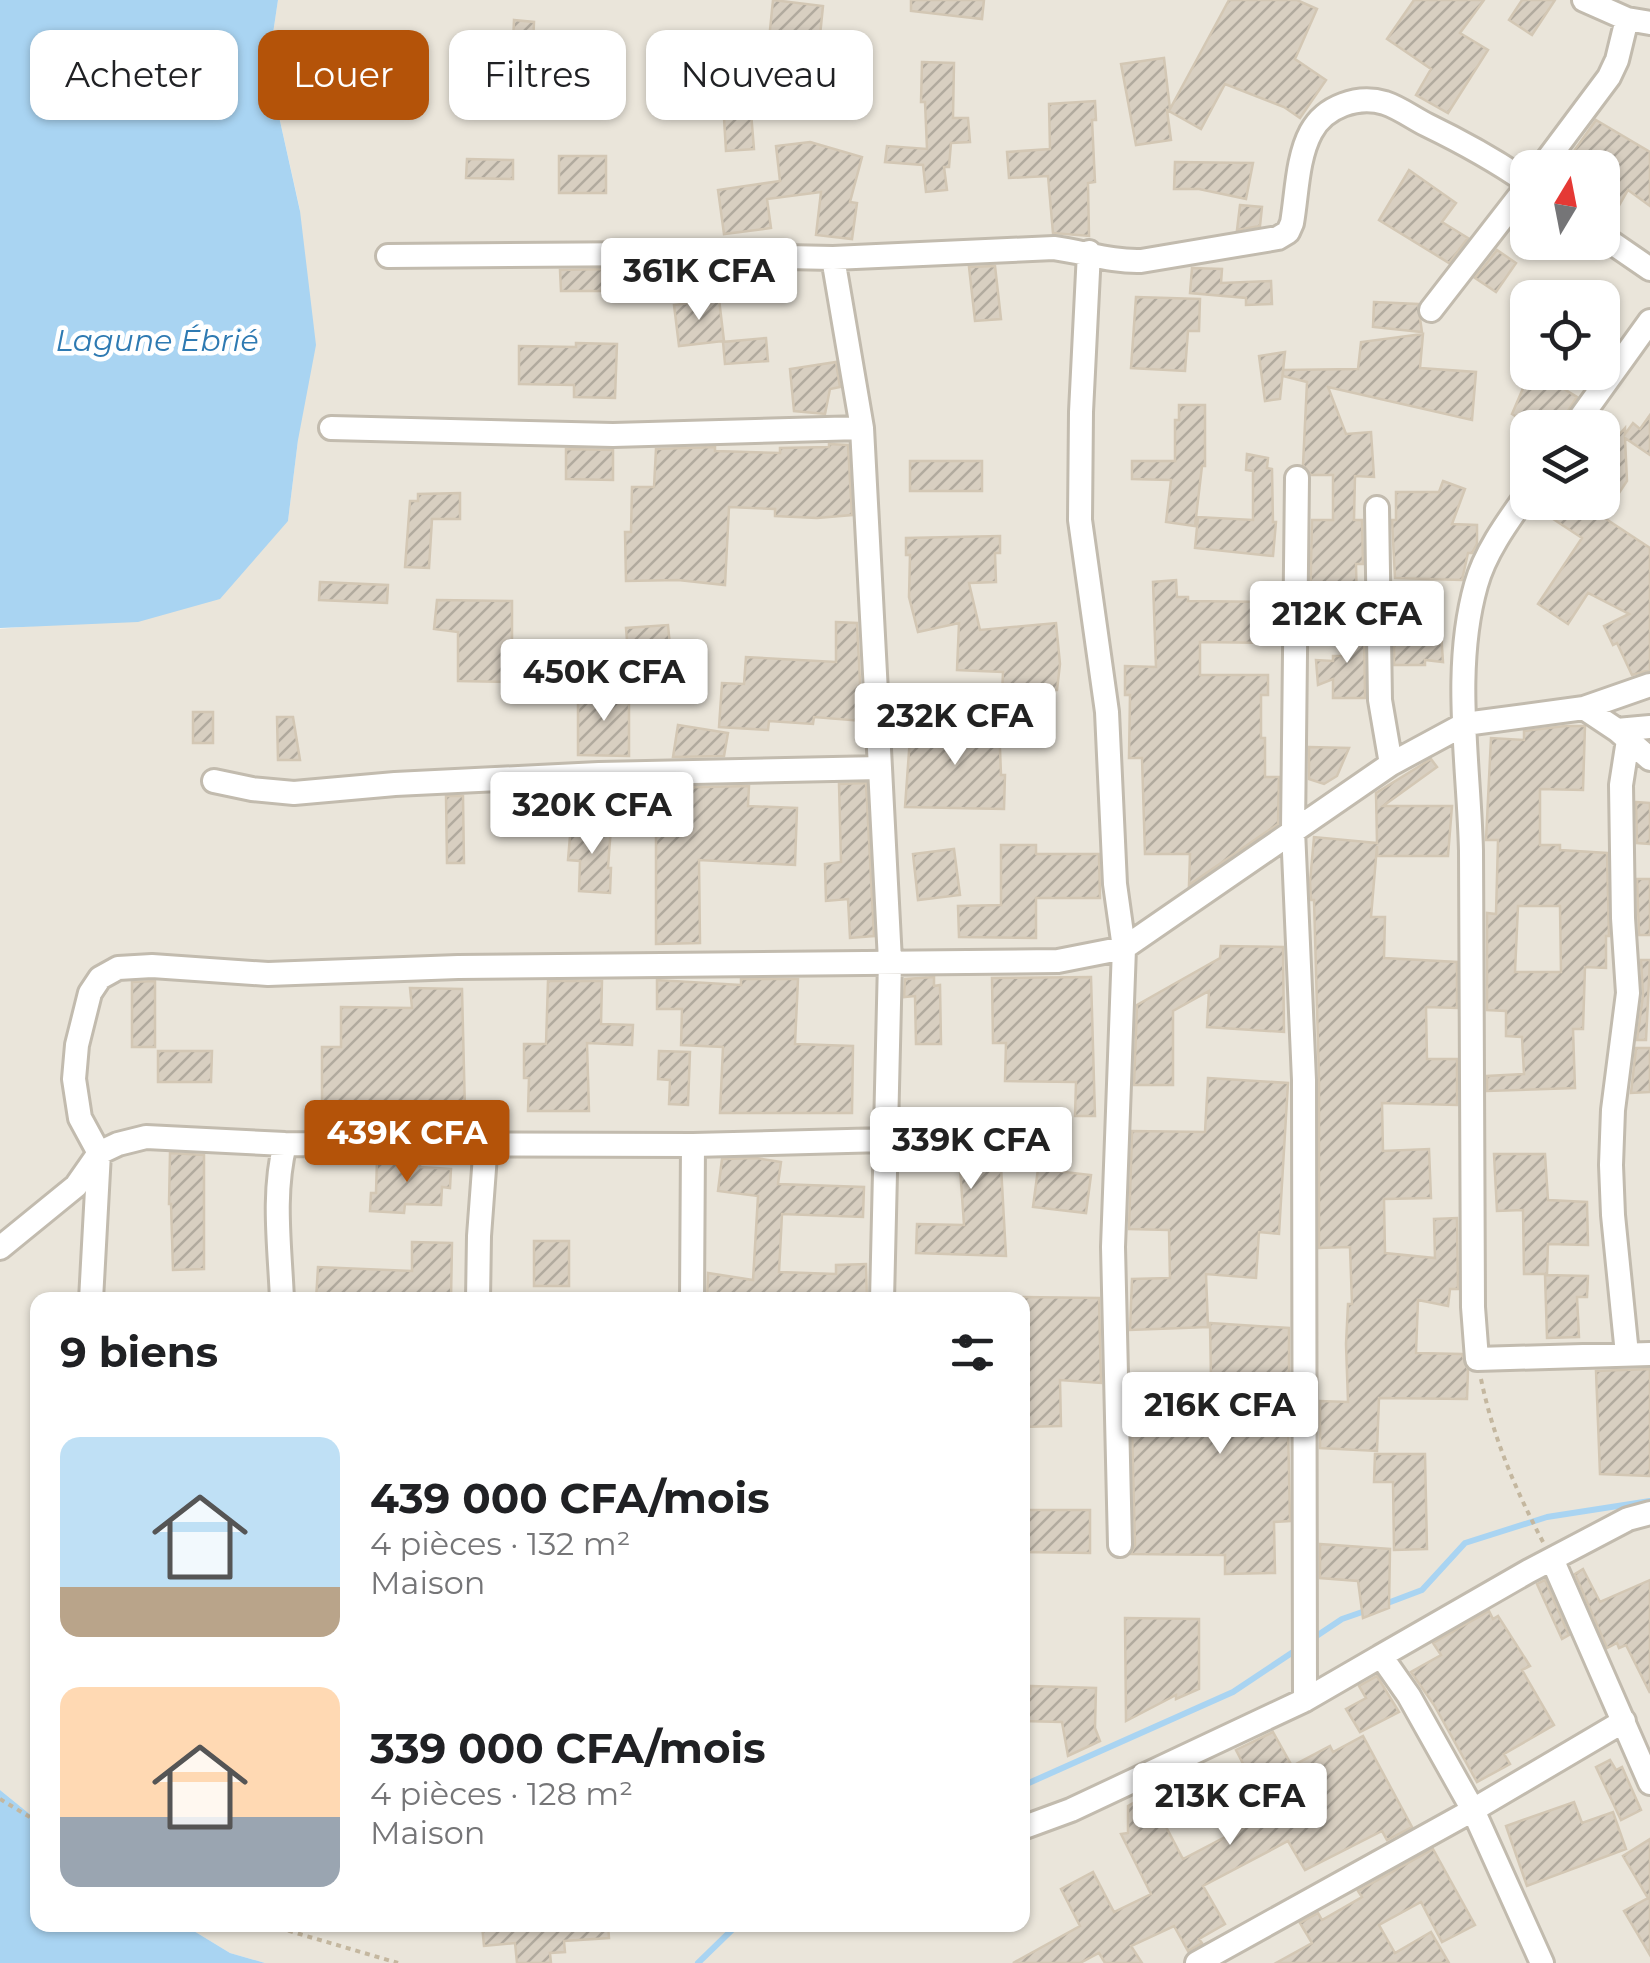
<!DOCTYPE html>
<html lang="fr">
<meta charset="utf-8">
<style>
body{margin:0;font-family:Montserrat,sans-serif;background:#f6f6f6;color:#202124;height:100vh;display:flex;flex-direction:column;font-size:38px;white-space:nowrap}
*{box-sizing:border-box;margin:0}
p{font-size:32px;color:#757577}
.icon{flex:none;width:55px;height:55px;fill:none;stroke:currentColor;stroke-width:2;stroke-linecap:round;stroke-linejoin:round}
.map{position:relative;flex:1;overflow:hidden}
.panel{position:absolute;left:30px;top:1292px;width:1000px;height:640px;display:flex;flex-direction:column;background:#fff;border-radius:20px;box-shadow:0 2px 8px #0004}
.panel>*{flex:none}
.banner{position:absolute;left:30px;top:30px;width:1000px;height:90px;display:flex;gap:20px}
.needle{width:65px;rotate:10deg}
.fabs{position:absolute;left:1510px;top:150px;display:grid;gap:20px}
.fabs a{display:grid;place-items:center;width:110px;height:110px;border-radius:20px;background:#fff;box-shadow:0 2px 8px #0004;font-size:50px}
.price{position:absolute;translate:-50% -85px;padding:0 22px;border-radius:10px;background:#fff;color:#222;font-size:32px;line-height:65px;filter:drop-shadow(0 2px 5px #0008)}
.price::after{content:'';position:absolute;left:50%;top:60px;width:30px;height:22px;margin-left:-15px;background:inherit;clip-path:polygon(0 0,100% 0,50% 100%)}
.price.active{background:#b45309;color:#fff}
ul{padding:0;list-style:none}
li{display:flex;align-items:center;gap:30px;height:250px;padding:0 30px}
li span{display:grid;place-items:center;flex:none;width:280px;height:200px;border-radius:20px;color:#555}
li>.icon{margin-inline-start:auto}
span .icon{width:120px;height:120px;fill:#fffc;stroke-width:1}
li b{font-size:42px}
h2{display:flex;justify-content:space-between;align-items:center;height:120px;padding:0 30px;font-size:42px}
.tag{padding:0 35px;border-radius:20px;background:#fff;box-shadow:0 2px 8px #0004;font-size:35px;line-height:90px}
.tag.active{background:#b45309;color:#fff}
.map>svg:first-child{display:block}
.residential{fill:#eae5da;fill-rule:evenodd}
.water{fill:#a9d4f2}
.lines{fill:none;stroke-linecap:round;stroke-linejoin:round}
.stream{stroke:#a9d4f2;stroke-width:6}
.building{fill:url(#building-hatch);stroke:#d3c7b4;stroke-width:2.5;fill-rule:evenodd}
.minor-casing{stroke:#c2bbae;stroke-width:28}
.path{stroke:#c4b79f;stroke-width:4;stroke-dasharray:5 5;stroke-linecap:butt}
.minor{stroke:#fff;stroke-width:22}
.labels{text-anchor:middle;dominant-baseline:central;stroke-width:9;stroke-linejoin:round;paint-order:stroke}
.water-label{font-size:30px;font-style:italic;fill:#2e7ab2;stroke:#fff}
</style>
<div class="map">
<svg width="1650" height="1963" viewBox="0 0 1650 1963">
<defs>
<pattern id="building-hatch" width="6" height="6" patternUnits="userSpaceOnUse" patternTransform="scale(2.5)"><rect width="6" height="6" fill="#d8cfc1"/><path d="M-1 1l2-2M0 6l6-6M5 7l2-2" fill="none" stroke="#b1aa9e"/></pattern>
</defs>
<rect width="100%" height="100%" fill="#f6f3ec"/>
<path class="residential" d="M278 0H1650V1963H265L230 1953 184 1925H1022V1300H38L37 1820 0 1790V629L55 624 288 521 298 440 300 210 268 67ZM1528 168H1602V242H1528ZM1528 298H1602V372H1528ZM1528 428H1602V502H1528Z"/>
<path class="water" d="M0 0H278L268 67 300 211 316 345 298 440 288 521 220 599 138 622 0 628Z
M0 1790 37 1820 38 1925H184L230 1953 265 1963H0Z"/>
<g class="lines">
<path class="stream" d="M1385 1604 1422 1590 1465 1543 1547 1517 1650 1501
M1309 1641 1342 1619 1368 1610
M1022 1786 1233 1692 1299 1648
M698 1963 737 1925"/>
</g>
<path class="building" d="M773 0 823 6 816 75 766 70Z
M911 0H984L982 19 911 11Z
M1229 0H1297L1317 9 1295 59 1326 80 1300 118 1284 107 1225 84 1201 129 1167 110 1171 140 1136 145 1121 64 1164 58 1170 109Z
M1414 0H1484L1460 33 1488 50 1448 113 1416 95 1431 69 1387 39Z
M1522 0H1555L1532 35 1509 20Z
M514 20 534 22 532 68 482 64 485 40 513 43Z
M922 62 954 63 953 118H968L970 142 951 143 949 167H944L947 190 926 192 923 165 885 162 887 146 927 149 925 102H921Z
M750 100 754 149 726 151 723 102Z
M1095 101 1096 120H1092L1095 182 1088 183 1089 236 1053 233 1048 176 1009 178 1007 152 1050 149 1049 104Z
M1596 120 1650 152V206L1628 190 1609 223 1602 221V168H1562Z
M810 142 862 157 850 202 857 203 852 239 816 235 821 192 767 199 771 228 724 234 718 190 780 181 776 146Z
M559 156H606V193H559Z
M467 159 513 160V179L466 178Z
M1175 162 1253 163 1246 199 1199 189H1174Z
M1409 170 1456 203 1442 222 1468 238 1449 263 1379 220Z
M1240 205 1262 207 1260 226 1237 230Z
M1497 250 1516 263 1496 292 1475 278Z
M995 266 1001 319 975 321 969 267Z
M1192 268 1222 269 1221 283 1271 281 1272 304 1246 305V298L1190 293Z
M609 269V291H561L560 270Z
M1136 297 1200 299 1199 331H1188L1185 371 1131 368Z
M719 299 724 341 679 346 674 305Z
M1374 302 1418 304 1422 332 1373 327Z
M1423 334 1420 368 1476 372 1472 420 1328 387 1346 434 1371 432 1374 477 1355 476 1354 520H1362L1363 564H1356L1357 609 1310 610 1312 520H1333V475H1311L1303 465 1307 382 1283 376V370L1358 369 1361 342Z
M766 338 768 361 725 364 723 342Z
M576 343 617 344 615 398 574 397V385L519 384V346L576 347Z
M1285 352 1280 399 1265 401 1259 356Z
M836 362 840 387 830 389 825 414 794 411 790 369Z
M1536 372 1577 397 1557 428H1535L1512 414 1524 386Z
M1179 405H1205V466H1202L1195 526 1166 522 1171 480 1132 479V461H1175V420H1179Z
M1650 415V455L1625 438 1627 481 1603 517 1650 548V670L1632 675 1617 643 1613 645 1604 626 1629 614 1588 593 1568 624 1538 604 1582 538 1550 517 1560 502H1602V454L1625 428V434L1633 423 1640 429Z
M829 444 848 445 852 515 817 518 775 516V509L729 507 725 585 678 580 626 581 625 532H631L632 487H654L656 449 715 447V451L780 453V448L829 447Z
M566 449 613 450V480L566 479Z
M1247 454 1268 458 1267 468 1272 469 1273 522H1276L1273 556 1195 548 1198 517 1253 520V471L1246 470Z
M910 461H982V491H910Z
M1443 481 1465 489 1452 524 1477 525V544L1472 553H1468L1462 580 1395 578 1392 520H1396V492H1439Z
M460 493V519H432L429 568 405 567 410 501H418V494Z
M1000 536V553H995L996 582 969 583 980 630 1056 623 1060 664 1057 690H1050L1048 722 1001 719 1003 672 957 670 959 623 918 632 909 597 910 555H906V538Z
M1176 580 1177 597H1188V601L1281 602 1280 643 1200 642V675H1268V695H1261V738H1265V777H1279L1278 824 1189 885 1190 854H1145L1142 758H1129L1130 695H1125V666L1156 667 1153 582Z
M320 582 388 585 387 603 319 600Z
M437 600 512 601V682L458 681V632L434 629Z
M1350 617H1364L1365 698H1333V679L1318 685 1316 660 1333 661V656H1350Z
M836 622 857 623 862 721 814 717 813 724 769 721 768 730 719 727 722 683 744 684 746 657 836 662Z
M668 625 673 677 630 680 626 628Z
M1441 632 1443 662 1425 660V665H1394V636Z
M578 691 629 692V756L578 755Z
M193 712H213V743H193Z
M277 717H293L300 760H278Z
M999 723 1001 775H1005L1004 809 905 807 911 724 967 727Z
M678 725 728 733 724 756 673 757Z
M1565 726H1585L1583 790 1540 789V845H1560V850L1607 853 1609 936H1606V968L1585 967 1583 1029H1573L1575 1088 1487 1091V1076L1524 1074 1522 1037 1506 1036V1011L1487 1010V913L1496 914 1498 840H1486L1491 738 1524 740V731ZM1518 906H1560L1561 972H1515Z
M1309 747 1349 748 1337 776 1324 784 1309 779Z
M1431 759 1437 767 1383 806H1452L1448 856H1377V846L1371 917H1385L1384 958 1457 962V1008L1426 1007 1427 1059H1457V1105L1382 1103 1383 1151 1429 1149 1431 1198 1384 1199 1385 1253 1435 1258 1434 1219 1457 1218 1458 1289H1450L1448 1306 1418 1300 1416 1353 1462 1354 1468 1370 1467 1399 1379 1398 1377 1451 1320 1448V1401L1348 1402 1346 1344 1348 1304H1352L1350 1247 1319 1248V1079L1314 900H1311L1310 882 1314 837 1377 843 1376 793Z
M866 783 874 936 850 938 848 899 826 901 825 864 841 862 839 784Z
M749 786 748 806 797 808 795 865 699 860 700 943 656 944V788Z
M446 796H463L464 863H447Z
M1636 802 1650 803V844L1637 843Z
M571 824 611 827 608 868H611L610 893 579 891 580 861 568 860Z
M1001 845H1036V854H1099L1100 898H1036V938L959 937 958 906 1001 905Z
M954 849 960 895 918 900 913 854Z
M1637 879H1650V935H1639Z
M1221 946 1283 947 1284 1032 1207 1027 1209 991 1173 1011V1085H1134L1137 1005 1220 958Z
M1641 960H1650L1646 1040H1637L1643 995Z
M934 977V986L940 985 941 1044H916L915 996 904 997 905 979Z
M1091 977 1095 1116H1075L1076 1082 1005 1081 1006 1043H993L992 978Z
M741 979H798L795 1044 853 1046 852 1113H720L723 1047 681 1045 682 1009H657V980L741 985Z
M155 981V1047H132V982Z
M548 981H602L601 1024 633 1025 632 1045 587 1043 589 1111H528L529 1078H524V1044H546Z
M410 988 462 989 465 1111 402 1106H322V1047H341V1007L412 1008Z
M1636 1048H1650V1092L1631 1093Z
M158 1051H212L211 1082H158Z
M659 1051 690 1052 688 1105 669 1104 670 1080 658 1079Z
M1208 1078 1288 1083 1279 1234 1259 1232 1256 1278 1206 1274 1208 1327 1130 1330 1132 1279 1170 1278 1169 1230 1129 1229 1132 1131 1205 1132Z
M938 1124H1005V1166H1001L1006 1256 916 1253 917 1224 964 1225 960 1167H938Z
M170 1153 204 1155V1269L173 1270 171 1204H169Z
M1494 1154H1545L1548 1200 1587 1202 1588 1245 1548 1244 1547 1274H1524L1523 1210 1497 1211Z
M756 1158 781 1162 778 1184 864 1187 863 1217 782 1214 779 1272 836 1274V1265L866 1264 867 1300H707L708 1273 753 1280 758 1196 718 1191 722 1159Z
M377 1159H404L420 1162V1167L451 1169 450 1188 442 1187 441 1205 405 1204 404 1213 370 1211 371 1193H376Z
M1038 1169 1091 1175 1086 1213 1033 1207Z
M534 1241H569V1286H534Z
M412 1242 452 1243 451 1300H316L318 1267 412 1271Z
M1545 1275 1588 1276 1587 1297H1577L1579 1337 1547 1338Z
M1022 1297 1099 1298 1101 1383 1060 1380 1061 1426 1022 1427Z
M1210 1323 1289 1328V1376H1287L1290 1521 1274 1522 1275 1573 1225 1574V1555L1131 1554 1135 1545 1132 1430 1171 1429 1167 1382 1211 1379Z
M1650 1369V1476L1600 1474 1596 1371Z
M1375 1454H1425L1427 1549 1394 1550 1393 1482H1374Z
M1022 1510H1090V1553L1022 1552Z
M1320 1544 1390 1549 1389 1608 1363 1618 1358 1581 1320 1578Z
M1583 1569 1600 1602 1650 1580V1693L1626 1645 1619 1648 1617 1643 1607 1648 1575 1574Z
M1545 1580 1569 1635 1562 1639 1537 1584Z
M1489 1611 1493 1619 1498 1616 1530 1666 1522 1670 1554 1725 1504 1754 1510 1764 1477 1782 1434 1705 1411 1672 1441 1655 1433 1643Z
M1125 1618 1199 1619V1689L1176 1699V1695L1126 1721Z
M1377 1676 1399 1712 1360 1732 1346 1709 1366 1698 1359 1686Z
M1031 1686 1096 1688 1095 1728 1100 1741 1068 1756 1062 1722 1022 1721V1694H1030Z
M1273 1732 1292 1766 1330 1746 1333 1752 1363 1736 1412 1827 1387 1840 1382 1831 1305 1870 1288 1841 1203 1886 1225 1924 1199 1939 1202 1943 1188 1951 1174 1926 1131 1946 1142 1963H1105L1099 1953 1080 1963H1013L1080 1926 1061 1889 1093 1872 1114 1912 1151 1894 1121 1834 1128 1833V1806L1149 1794 1150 1797 1172 1788 1183 1813 1164 1823 1183 1859 1269 1814 1236 1750Z
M1610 1760 1616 1770 1622 1767 1641 1810 1621 1820 1596 1767Z
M1574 1802 1582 1823 1613 1812 1626 1849 1527 1886 1506 1826Z
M1650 1839V1955L1624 1911 1648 1898 1623 1856Z
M1433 1849 1475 1925 1442 1942 1421 1902 1379 1925 1395 1953 1431 1932 1449 1963H1276L1312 1943 1300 1923 1318 1913 1322 1920 1362 1897 1358 1891Z
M482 1925H608L609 1938 564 1941 565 1952 550 1953 551 1963H517L515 1943 484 1946Z"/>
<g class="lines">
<g class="minor-casing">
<path id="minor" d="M1584 0 1627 19 1650 23
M1541 168 1609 77 1617 60 1627 19
M1602 236 1650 269
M1089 252 1081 412 1080 520 1107 712 1115 884 1124 948 1113 1247 1120 1545
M388 256 653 254 833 258 862 428
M833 258 1054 248C1084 252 1112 262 1141 261L1278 238 1288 232 1292 223C1297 194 1297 158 1311 132 1325 106 1358 95 1385 103 1400 108 1413 118 1427 125 1462 142 1495 160 1528 183
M1431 310 1528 185
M331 428 613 435 862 428 880 768
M1573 428 1650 321
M1297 478 1293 830 1304 1080 1305 1700
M1528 493C1508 521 1485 552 1476 585 1452 670 1469 764 1471 851 1473 1003 1471 1155 1473 1307L1477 1359 1650 1354
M1377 508 1380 700 1391 764
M1584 708 1617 730 1650 759
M1617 730 1650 727
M214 781 252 789 294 793 395 784 599 774 880 768 890 961 882 1300
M0 1248 76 1186 99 1153 118 1144 146 1137 285 1144 693 1145 885 1140
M91 1300 99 1153 80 1118 74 1079 77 1045 90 993 100 978 118 968 152 966 268 974 458 967 1058 961 1124 948 1391 764 1465 724 1584 708 1650 685
M282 1300C280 1248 272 1195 285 1144
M478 1300 479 1236 486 1142
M692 1300 693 1145
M1627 1354 1613 1215 1611 1165 1613 1110 1628 993 1623 918 1621 785 1628 740
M1552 1559 1650 1783
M1381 1656 1529 1571 1628 1519 1650 1513
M1022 1828 1071 1810 1305 1700 1381 1656 1409 1696 1473 1810 1542 1963
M1197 1963 1473 1810 1624 1721"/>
</g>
<path class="path" d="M1481 1379C1493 1437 1515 1489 1543 1542
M0 1799 38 1822
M269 1925 398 1963"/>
<use href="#minor" class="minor"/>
</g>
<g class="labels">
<g class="water-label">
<text x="157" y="340">Lagune Ébrié</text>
</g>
</g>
</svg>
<div class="fabs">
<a><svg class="needle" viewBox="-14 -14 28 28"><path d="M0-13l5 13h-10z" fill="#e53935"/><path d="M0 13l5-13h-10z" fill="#757577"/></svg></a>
<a><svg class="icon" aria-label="locate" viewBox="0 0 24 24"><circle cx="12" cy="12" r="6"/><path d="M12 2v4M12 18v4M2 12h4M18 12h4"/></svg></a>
<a><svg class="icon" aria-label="layers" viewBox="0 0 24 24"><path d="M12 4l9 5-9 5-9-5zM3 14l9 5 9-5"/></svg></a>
</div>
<b class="price" style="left:699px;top:323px">361K CFA</b>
<b class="price" style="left:1347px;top:666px">212K CFA</b>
<b class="price" style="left:604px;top:724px">450K CFA</b>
<b class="price" style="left:955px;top:768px">232K CFA</b>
<b class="price" style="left:592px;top:857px">320K CFA</b>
<b class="price active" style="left:407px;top:1185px">439K CFA</b>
<b class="price" style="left:971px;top:1192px">339K CFA</b>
<b class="price" style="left:1220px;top:1457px">216K CFA</b>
<b class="price" style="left:1230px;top:1848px">213K CFA</b>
<div class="banner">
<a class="tag">Acheter</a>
<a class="tag active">Louer</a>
<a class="tag">Filtres</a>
<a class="tag">Nouveau</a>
</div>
<section class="panel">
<h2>9 biens<svg class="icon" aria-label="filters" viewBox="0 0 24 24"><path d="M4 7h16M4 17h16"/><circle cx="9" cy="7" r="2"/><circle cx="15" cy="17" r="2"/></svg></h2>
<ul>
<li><span style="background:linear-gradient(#bfe0f5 75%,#b9a48a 0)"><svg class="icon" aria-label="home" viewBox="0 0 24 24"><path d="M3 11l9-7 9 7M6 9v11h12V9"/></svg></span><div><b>439 000 CFA/mois</b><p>4 pièces · 132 m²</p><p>Maison</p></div></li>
<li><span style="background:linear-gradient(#ffd9b3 65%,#9aa5b1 0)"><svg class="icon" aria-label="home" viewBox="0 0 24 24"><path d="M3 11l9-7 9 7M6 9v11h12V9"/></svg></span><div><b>339 000 CFA/mois</b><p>4 pièces · 128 m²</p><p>Maison</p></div></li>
</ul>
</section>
</div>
